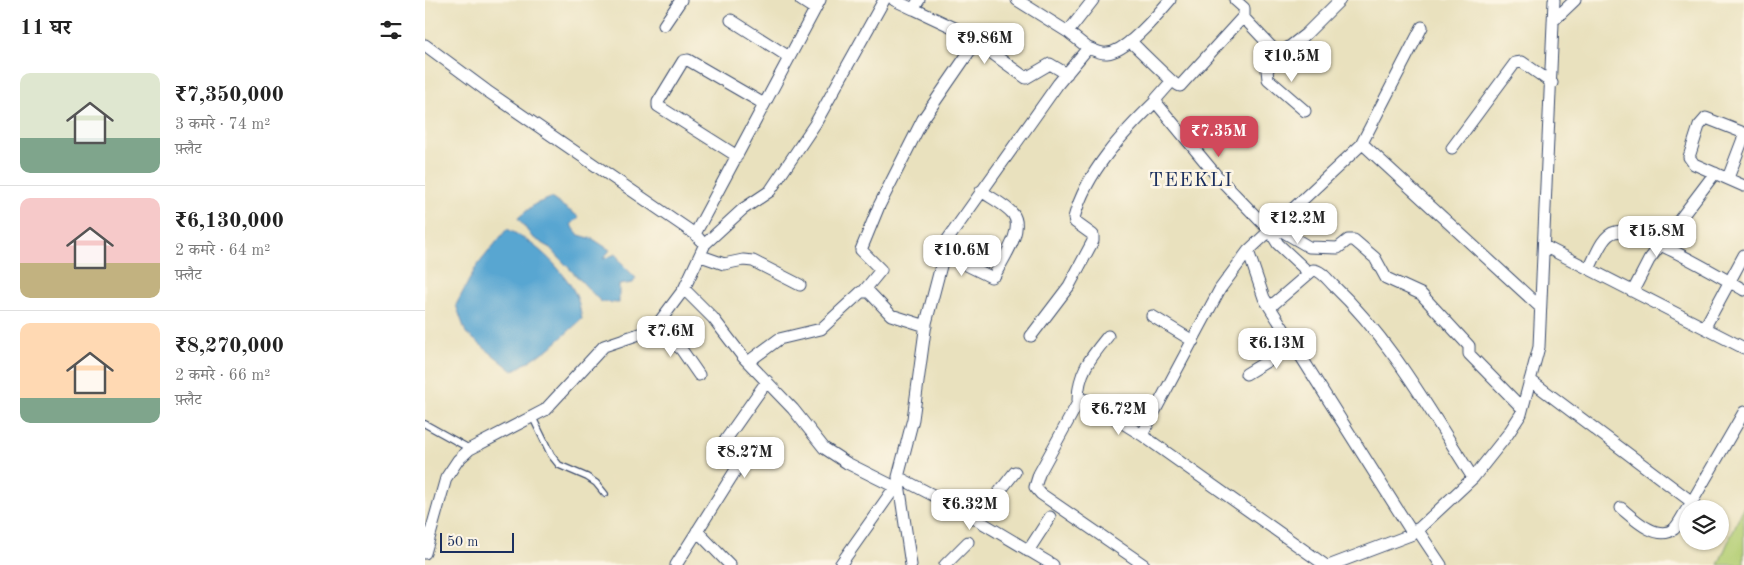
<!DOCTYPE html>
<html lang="hi">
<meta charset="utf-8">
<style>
body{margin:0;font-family:"Old Standard TT","Noto Serif Devanagari",serif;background:#f6f6f6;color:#222;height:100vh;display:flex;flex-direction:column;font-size:19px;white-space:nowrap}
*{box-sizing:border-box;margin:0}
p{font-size:16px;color:#767676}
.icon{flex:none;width:28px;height:28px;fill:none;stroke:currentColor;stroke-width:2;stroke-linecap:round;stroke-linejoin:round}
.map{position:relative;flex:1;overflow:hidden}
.details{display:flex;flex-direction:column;background:#fff;width:425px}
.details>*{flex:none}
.buttons{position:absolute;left:1254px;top:500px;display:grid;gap:10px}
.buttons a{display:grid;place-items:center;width:50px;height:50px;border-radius:50%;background:#fff;box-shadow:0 1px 4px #0004;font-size:25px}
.scale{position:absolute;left:15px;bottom:12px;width:74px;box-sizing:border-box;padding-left:5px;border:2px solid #1b2f5e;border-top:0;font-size:14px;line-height:18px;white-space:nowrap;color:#1b2f5e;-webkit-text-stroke:4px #fcf5e5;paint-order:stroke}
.price{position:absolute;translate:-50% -42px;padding:0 11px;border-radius:10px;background:#fff;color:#222;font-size:16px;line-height:32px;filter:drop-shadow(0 1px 2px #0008)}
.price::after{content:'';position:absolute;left:50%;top:30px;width:15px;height:11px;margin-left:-8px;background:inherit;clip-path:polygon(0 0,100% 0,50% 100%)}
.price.selected{background:#d1495b;color:#fff}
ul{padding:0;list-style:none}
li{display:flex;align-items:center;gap:15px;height:125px;padding:0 20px}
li+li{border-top:1px solid #e0e0e0}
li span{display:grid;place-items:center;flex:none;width:140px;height:100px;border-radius:10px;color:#555}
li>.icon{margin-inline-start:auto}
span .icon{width:60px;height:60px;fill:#fffc;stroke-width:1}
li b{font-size:21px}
h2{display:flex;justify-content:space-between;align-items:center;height:60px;padding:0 20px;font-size:21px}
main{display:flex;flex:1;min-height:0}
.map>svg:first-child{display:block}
.green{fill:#b3ce73;stroke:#677e68}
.water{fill:#58a6d1;stroke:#3a6a98}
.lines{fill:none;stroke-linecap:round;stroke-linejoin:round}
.service-casing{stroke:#3a4a6c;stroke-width:8}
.minor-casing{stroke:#3a4a6c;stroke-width:13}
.service{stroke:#fff;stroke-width:5.5}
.minor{stroke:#fff;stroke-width:11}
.labels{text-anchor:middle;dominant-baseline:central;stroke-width:5;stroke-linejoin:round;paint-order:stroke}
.quarter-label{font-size:20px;letter-spacing:1px;fill:#1b2f5e;stroke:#fcf5e5}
</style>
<main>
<section class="details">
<h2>11 घर<svg class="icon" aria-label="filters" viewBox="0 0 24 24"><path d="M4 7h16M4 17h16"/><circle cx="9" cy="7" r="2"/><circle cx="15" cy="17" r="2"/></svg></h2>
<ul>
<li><span style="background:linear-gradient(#dfe7d0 65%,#7fa58c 0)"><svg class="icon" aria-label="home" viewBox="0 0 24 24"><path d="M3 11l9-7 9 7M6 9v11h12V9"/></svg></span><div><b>₹7,350,000</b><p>3 कमरे · 74 m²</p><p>फ़्लैट</p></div></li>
<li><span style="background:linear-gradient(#f6c9c9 65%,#c2b280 0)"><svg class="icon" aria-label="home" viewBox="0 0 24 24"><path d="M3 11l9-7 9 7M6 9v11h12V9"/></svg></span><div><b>₹6,130,000</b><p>2 कमरे · 64 m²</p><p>फ़्लैट</p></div></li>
<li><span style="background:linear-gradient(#ffd9b3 75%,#7fa58c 0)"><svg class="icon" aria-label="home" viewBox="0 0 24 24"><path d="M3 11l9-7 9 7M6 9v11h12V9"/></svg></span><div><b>₹8,270,000</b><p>2 कमरे · 66 m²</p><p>फ़्लैट</p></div></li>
</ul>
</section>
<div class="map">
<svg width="1319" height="565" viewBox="0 0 1319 565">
<rect width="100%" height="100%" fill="#fcf5e5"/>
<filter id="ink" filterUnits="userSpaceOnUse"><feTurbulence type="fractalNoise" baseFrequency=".02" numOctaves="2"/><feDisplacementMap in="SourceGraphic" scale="10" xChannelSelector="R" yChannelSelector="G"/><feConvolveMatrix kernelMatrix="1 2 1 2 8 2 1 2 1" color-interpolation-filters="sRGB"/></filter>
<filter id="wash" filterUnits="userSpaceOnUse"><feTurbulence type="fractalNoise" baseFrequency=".0096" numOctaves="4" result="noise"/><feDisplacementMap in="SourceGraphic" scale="20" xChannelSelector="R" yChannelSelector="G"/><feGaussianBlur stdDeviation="1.12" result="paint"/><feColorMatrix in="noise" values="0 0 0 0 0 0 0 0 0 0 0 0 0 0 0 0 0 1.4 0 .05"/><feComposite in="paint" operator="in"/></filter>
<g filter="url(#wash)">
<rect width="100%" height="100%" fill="#e9e1be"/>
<path class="green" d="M1319 506V565H1293Z"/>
<path class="water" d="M126 198 154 217 146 225 154 235 168 239 185 250 178 259 191 254 197 264 211 278 208 283 194 285V303L176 302 124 247 107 237 93 218 110 204Z
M82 229C108 241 136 266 150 293 154 300 155 311 157 319L125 348 88 371 41 333 31 305 51 267Z"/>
</g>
<g filter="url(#ink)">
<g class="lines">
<g class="service-casing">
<path id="service" d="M107 416 126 455 134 465 162 477 171 483 180 494
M0 424 45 449"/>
</g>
<g class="minor-casing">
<path id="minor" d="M376 0 390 9
M469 0 488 9 494 0
M810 0 819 8V17
M489 9 538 32 601 78 625 64 642 74
M306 20 364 57
M1128 21 1150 0
M239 25 256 0
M643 32 668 0
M705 41C713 48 750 86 755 86L817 18H819L854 55 881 34 915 0
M0 45 62 91 270 234
M663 48C669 50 676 54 682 53 702 52 733 14 745 0
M854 55 842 70 843 79 880 111
M746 82 731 99 733 105 791 175 845 231 853 244 884 273
M1319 133 1281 118 1274 126 1264 157 1269 164 1319 186
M936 145 940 146 1115 307
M1027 148 1090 63 1097 62 1127 83
M312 156 233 106V102L258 61 263 60 339 104
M1303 178 1319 136
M850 227 884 247 913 248 923 240H929L950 258 961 278 996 294 1044 346V354L1097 408
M275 240 270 234 395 0
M1119 246 1319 348
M823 251 839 298 988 534
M519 254 566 277 570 275C577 260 600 230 588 214 581 205 566 198 556 191
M276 256 299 264 318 260 328 261 375 285
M1164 269C1170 258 1177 235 1190 232 1211 226 1298 278 1319 290
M259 289 288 318 318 357 368 409 399 448 422 463 474 489
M1208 291 1224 260 1290 173
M438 292 456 270 436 250 454 206 498 119 551 42
M845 307 888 270C896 270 903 280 908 285 966 340 1005 411 1048 478
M727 316 768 341
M1280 327 1319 255
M229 329 256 349 274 375
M606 336 644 286 668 241V235L650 222 649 218C661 172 698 133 731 101
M323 362 354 339 396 329 436 292H444L466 315 501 326
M821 374 869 345
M1105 380 1267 502
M653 400C653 372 666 357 683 336
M717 435 795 289 823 251 936 145 997 27
M473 477 529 506 628 565
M1264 507 1319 412
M1196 508C1208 518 1232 542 1249 529 1254 524 1258 515 1262 509
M552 520 590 472
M992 529 1016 565
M272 531 305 565
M603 551 625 517
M0 553 21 478 33 460 45 449 120 410 179 346 229 329 259 289 280 244 318 209 345 191 390 124 459 0
M251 565 312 468C310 458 299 455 297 445L342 381
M415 565 470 487
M486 565 473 477 488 419 501 323 523 239 633 84 663 48 643 32 592 0
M520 565 543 542
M719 565 616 494 610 487 614 474 655 399 661 400 717 435 900 565
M906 565 988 534 1048 478 1083 434 1096 414 1114 347 1129 0"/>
</g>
<use href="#service" class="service"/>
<use href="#minor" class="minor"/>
</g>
</g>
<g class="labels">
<g class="quarter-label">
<text x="766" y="181">TEEKLI</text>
</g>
</g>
</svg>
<div class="buttons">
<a><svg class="icon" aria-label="layers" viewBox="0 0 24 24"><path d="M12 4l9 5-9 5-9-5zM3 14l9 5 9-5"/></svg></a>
</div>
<div class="scale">50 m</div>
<b class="price" style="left:560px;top:65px">₹9.86M</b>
<b class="price" style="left:867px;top:83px">₹10.5M</b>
<b class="price selected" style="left:794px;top:158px">₹7.35M</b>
<b class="price" style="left:873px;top:245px">₹12.2M</b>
<b class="price" style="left:1232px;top:258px">₹15.8M</b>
<b class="price" style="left:537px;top:277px">₹10.6M</b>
<b class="price" style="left:246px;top:358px">₹7.6M</b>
<b class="price" style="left:852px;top:370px">₹6.13M</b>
<b class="price" style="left:694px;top:436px">₹6.72M</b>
<b class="price" style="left:320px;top:479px">₹8.27M</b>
<b class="price" style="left:545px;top:531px">₹6.32M</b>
</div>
</main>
